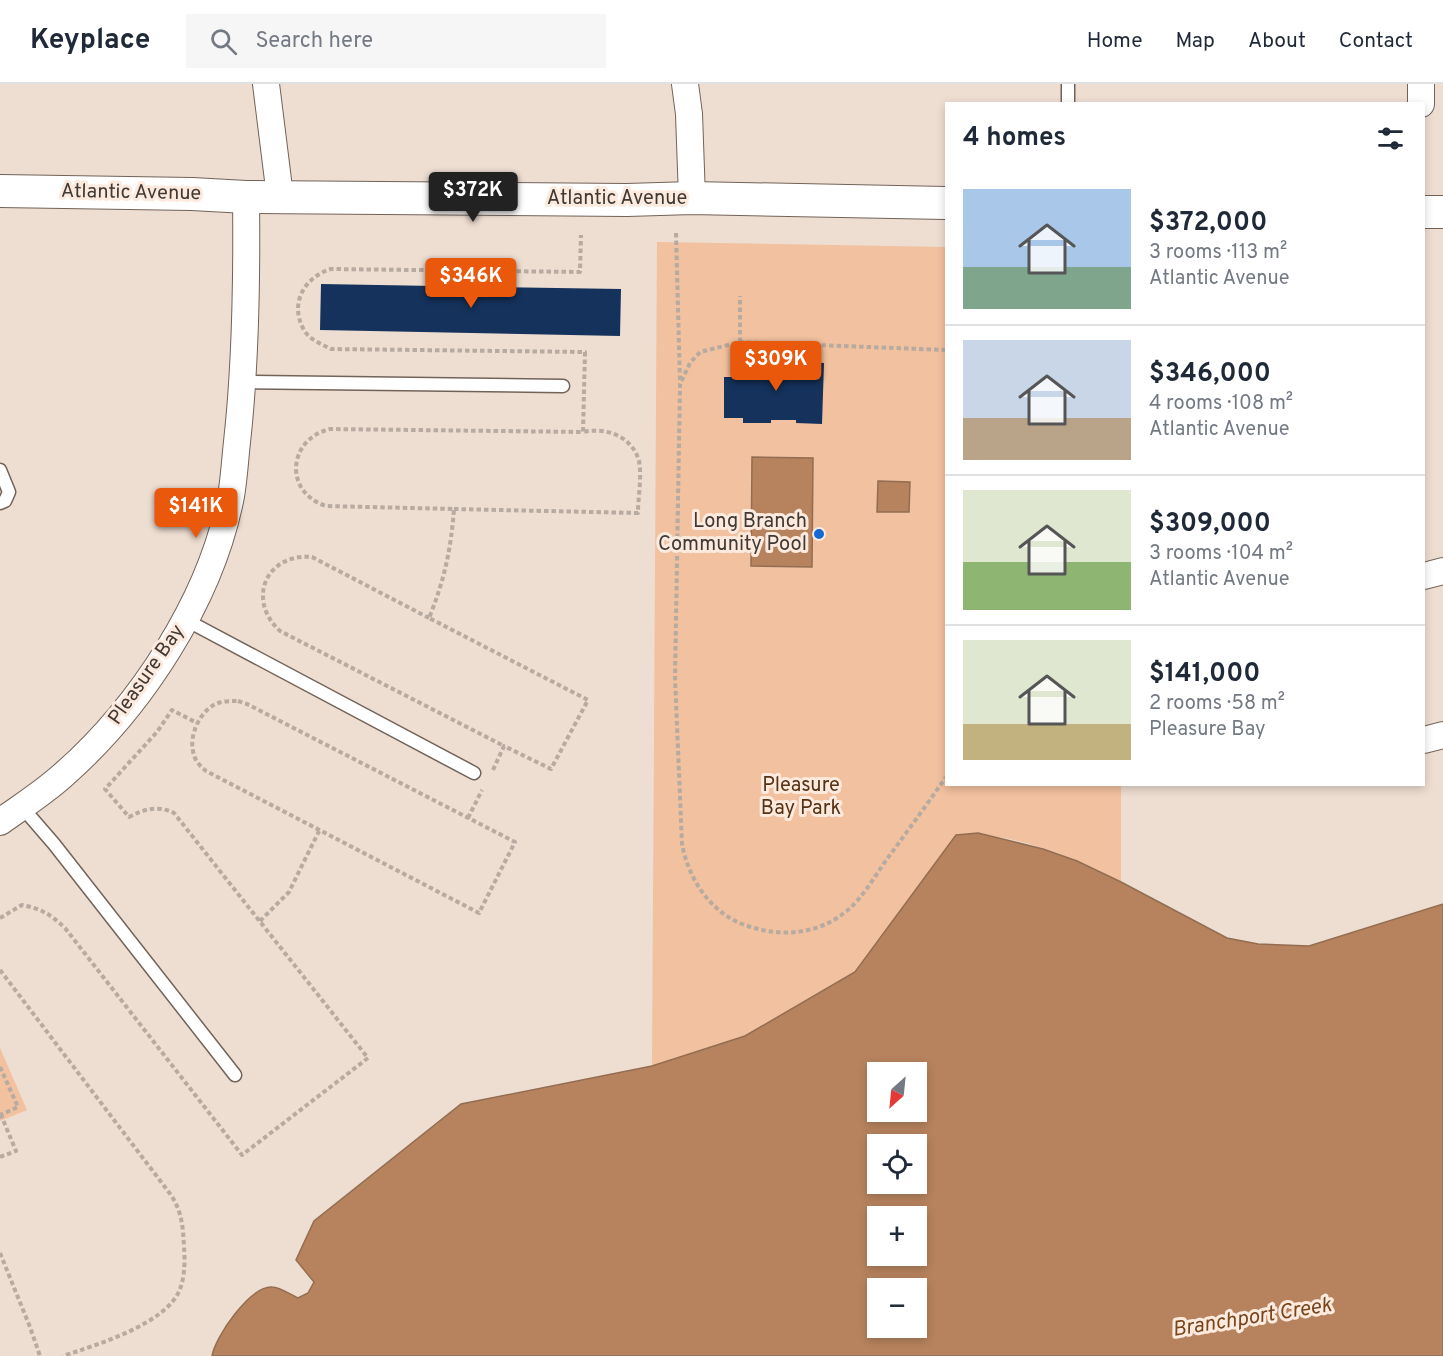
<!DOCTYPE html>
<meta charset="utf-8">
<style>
body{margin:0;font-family:Overpass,sans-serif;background:#f6f6f7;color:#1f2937;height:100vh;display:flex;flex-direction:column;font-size:22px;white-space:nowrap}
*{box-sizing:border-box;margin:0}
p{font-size:20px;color:#747a83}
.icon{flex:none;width:33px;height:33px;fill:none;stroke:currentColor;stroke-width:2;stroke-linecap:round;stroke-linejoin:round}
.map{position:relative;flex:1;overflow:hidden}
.side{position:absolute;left:945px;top:18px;width:480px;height:684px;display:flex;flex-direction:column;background:#fff;border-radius:0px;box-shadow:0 3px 9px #0003}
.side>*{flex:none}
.needle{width:39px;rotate:207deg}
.controls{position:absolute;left:867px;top:978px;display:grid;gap:12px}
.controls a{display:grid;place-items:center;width:60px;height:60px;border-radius:0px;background:#fff;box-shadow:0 3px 9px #0003;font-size:30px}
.price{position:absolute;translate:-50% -51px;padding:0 14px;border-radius:6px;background:#ea580c;color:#fff;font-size:20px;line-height:39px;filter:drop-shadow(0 2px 3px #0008)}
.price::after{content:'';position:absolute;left:50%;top:36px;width:18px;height:14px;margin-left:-9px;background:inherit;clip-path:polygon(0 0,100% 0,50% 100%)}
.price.on{background:#222;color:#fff}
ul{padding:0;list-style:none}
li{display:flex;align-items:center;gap:18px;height:150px;padding:0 18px}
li+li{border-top:2px solid #e0e1e3}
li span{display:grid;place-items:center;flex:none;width:168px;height:120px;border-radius:0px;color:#555}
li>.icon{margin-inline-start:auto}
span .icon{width:72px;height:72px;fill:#fffc;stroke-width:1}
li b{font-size:26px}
h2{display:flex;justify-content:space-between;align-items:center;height:72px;padding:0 18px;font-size:26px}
header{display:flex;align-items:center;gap:36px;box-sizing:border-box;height:84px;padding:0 30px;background:#fff;border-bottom:2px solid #e0e1e3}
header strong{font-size:28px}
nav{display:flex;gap:33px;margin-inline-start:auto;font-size:21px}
.search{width:420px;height:54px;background:#f6f6f7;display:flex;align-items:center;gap:15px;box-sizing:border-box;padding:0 21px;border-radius:0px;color:#747a83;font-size:22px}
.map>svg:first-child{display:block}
.green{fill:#f2c19f}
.water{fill:#b7835e;stroke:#936d51;stroke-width:1.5;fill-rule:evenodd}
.building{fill:#15325c}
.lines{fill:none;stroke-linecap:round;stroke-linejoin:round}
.service-casing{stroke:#726358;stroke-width:15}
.minor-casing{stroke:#726358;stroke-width:28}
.tertiary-casing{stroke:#726358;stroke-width:34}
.path{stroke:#b7aaa0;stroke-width:4;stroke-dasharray:4.5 3;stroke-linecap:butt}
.service{stroke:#fff;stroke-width:12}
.minor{stroke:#fff;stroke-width:26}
.tertiary{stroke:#fff;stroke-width:32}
.poi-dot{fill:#1668d2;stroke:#fceade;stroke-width:2}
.labels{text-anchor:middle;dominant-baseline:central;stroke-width:6;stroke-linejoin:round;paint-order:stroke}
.street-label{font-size:20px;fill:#403934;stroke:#fceade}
.poi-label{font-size:20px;fill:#403934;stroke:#fceade;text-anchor:end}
.park-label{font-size:20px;fill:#563114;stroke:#fceade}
.water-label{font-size:21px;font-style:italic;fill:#78441a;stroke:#fceade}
</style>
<header>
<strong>Keyplace</strong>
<div class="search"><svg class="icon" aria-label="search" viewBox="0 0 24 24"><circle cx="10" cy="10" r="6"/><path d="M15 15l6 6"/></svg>Search here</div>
<nav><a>Home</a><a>Map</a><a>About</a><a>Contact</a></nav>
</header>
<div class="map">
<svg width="1443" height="1272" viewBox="0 0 1443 1272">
<rect width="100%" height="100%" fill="#eeddd1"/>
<path class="green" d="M657 158 946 163V700L1121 701V798C1070 773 1013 747 956 751L855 888 745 952 652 982Z
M0 964 27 1026 0 1037Z"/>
<path class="water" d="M752 373 813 374 812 483 751 482Z
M878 397 910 398 909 428H877Z
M978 749 1043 765 1077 777 1121 798 1227 854 1258 860 1309 862 1443 820V1272H212C215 1253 250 1202 272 1203 280 1203 291 1211 298 1214L308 1209 314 1198 296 1176 314 1137 461 1020 652 982 745 952 855 888 956 751ZM878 988H916V1028H878ZM916 1060V1100H878V1060ZM878 1132H916V1172H878ZM878 1204H916V1244H878Z"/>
<path class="building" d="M435 196 484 197V203L621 205 620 252 320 246 321 200 435 202Z
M768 274 802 275V278L824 279 822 340 796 339V336H771V339H743V334H724V293H745V278L768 279Z"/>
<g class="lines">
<g class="service-casing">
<path id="service" d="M1068 20V0
M244 298 563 302
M0 386 9 408 5 417 0 419
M186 536 474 689
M22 723 54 760 235 991"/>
</g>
<g class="minor-casing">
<path id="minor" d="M266 0 280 112
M685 0 689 30 692 114
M1421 0V20
M1424 492 1443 487
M1424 656 1443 651
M0 738C21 723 43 709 62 692 140 624 211 516 231 412 234 395 235 376 237 358 246 277 247 195 246 113"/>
</g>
<g class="tertiary-casing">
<path id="tertiary" d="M0 107 192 110 246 113 627 116 692 114 946 119
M1424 128H1443"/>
</g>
<path class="path" d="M676 149 680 299
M740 258V212
M946 266 740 258 700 268 690 279 680 300 675 594 682 760C688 793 709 827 742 840 779 854 818 852 849 825 865 811 877 788 890 771 909 745 928 719 946 693
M454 425 638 429C638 413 642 393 639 377 632 352 606 343 583 348
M429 534 312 473C266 469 246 516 280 547L504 662
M238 617 247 620 515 758 479 829 206 687C200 682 194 676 193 667 189 650 201 625 218 619 224 617 231 617 238 617Z
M493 686 504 662 551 685 588 616 429 534C444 497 451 466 454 425L326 422C283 408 288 355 330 345L583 348 585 268 331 265C321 260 309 255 304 246 289 220 304 193 331 185L580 188 581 151
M468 734 482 706
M0 834 22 821C42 825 50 830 65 844L242 1071 368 974 174 729C158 721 144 725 129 733L105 705 157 648 172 626 197 639
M260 837 289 808 319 747
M0 886 171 1111C182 1128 183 1143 184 1163 185 1176 185 1192 180 1205 167 1240 96 1261 63 1272
M0 983 18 1023 0 1031
M0 1073 16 1067 1 1031
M0 1169 30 1243 40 1272"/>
<use href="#service" class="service"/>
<use href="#minor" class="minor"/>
<use href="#tertiary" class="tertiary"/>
</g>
<circle class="poi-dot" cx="819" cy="450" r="6"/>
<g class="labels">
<g class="street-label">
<text transform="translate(131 109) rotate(1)">Atlantic Avenue</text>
<text x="617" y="115">Atlantic Avenue</text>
<text transform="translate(147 591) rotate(-55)">Pleasure Bay</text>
</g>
<g class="poi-label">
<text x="807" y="438">Long Branch<tspan x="807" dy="23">Community Pool</tspan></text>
</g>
<g class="park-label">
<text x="801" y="702">Pleasure<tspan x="801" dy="23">Bay Park</tspan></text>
</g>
<g class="water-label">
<text transform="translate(1252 1234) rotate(-9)">Branchport Creek</text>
</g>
</g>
</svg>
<div class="controls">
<a><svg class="needle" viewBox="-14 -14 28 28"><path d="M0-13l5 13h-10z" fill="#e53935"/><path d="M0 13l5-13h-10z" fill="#747a83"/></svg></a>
<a><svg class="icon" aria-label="locate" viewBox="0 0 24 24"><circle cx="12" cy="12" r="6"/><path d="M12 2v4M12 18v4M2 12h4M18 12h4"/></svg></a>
<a>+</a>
<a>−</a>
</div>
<b class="price on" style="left:473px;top:139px">$372K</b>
<b class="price" style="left:471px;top:225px">$346K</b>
<b class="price" style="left:776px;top:308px">$309K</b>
<b class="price" style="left:196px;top:455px">$141K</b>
<section class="side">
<h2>4 homes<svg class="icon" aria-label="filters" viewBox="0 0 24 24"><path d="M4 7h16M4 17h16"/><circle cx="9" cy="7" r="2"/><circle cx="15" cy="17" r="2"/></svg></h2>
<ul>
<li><span style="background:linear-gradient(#a9c7e8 65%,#7fa58c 0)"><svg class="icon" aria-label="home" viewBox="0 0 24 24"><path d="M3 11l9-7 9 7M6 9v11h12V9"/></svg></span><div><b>$372,000</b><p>3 rooms · 113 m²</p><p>Atlantic Avenue</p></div></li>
<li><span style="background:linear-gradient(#c9d6e8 65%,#b9a48a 0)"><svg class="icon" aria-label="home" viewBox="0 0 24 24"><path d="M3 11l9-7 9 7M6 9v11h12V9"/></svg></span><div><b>$346,000</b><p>4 rooms · 108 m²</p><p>Atlantic Avenue</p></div></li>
<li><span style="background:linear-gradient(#dfe7d0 60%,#8fb573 0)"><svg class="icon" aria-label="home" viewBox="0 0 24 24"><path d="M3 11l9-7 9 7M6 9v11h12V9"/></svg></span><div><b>$309,000</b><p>3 rooms · 104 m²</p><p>Atlantic Avenue</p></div></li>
<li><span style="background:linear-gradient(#dfe7d0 70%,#c2b280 0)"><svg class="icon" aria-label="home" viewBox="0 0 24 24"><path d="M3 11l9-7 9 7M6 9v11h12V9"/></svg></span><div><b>$141,000</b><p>2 rooms · 58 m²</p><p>Pleasure Bay</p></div></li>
</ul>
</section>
</div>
